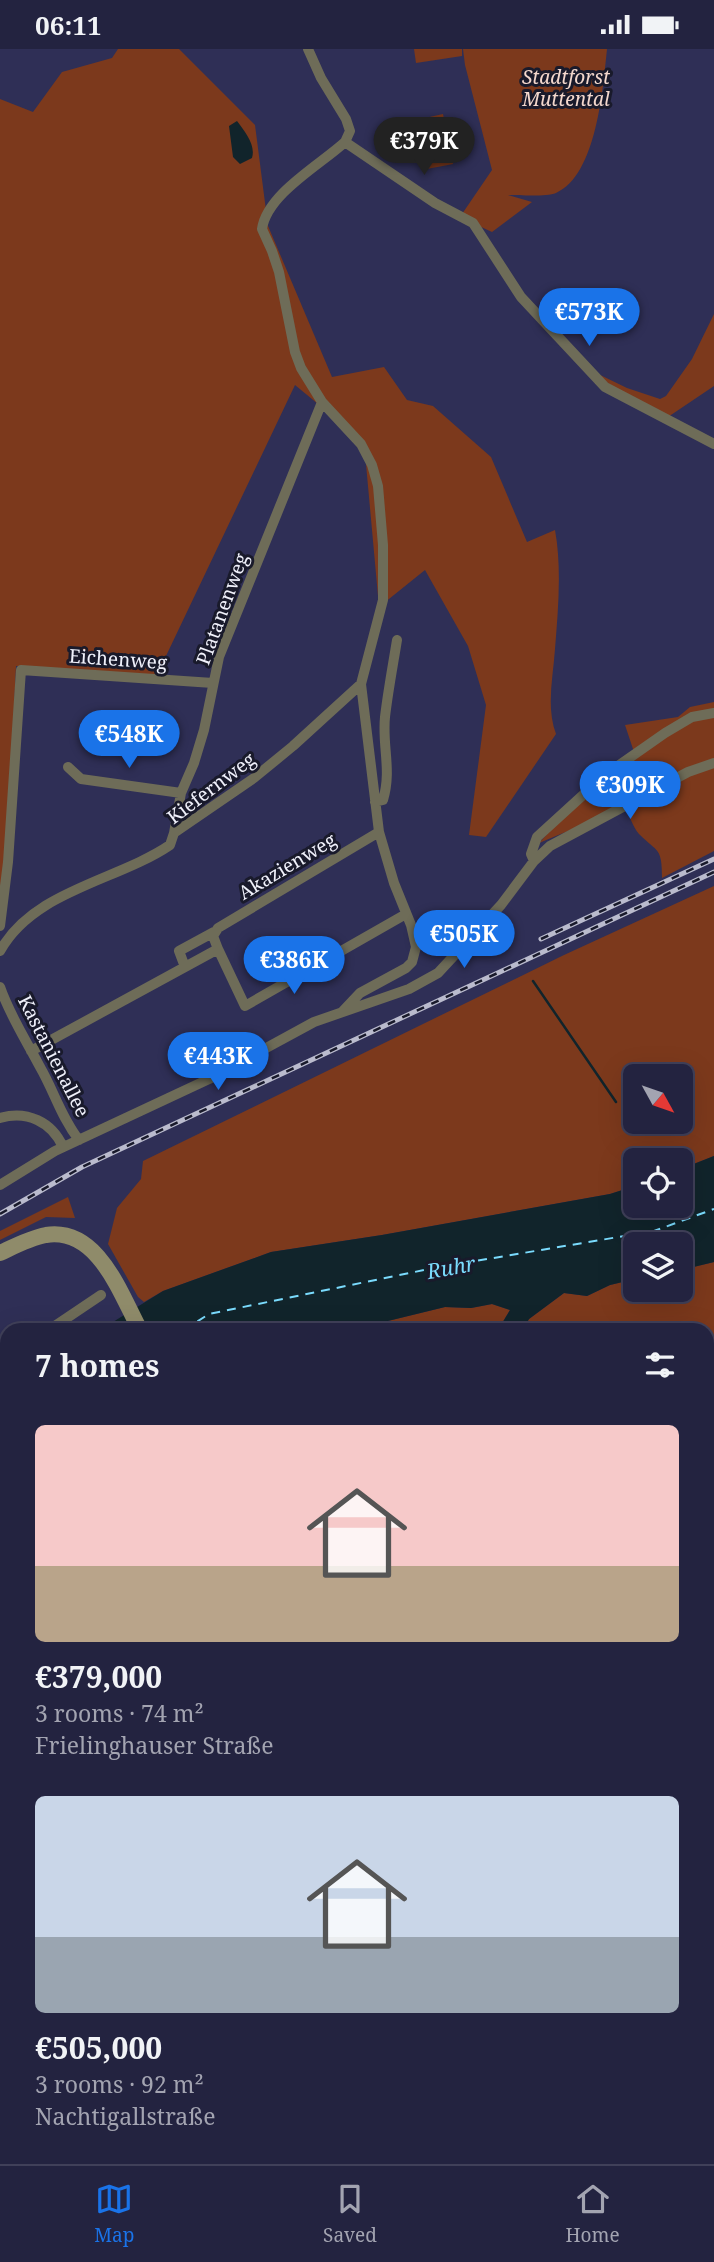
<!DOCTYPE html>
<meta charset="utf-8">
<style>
body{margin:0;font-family:"Noto Serif",serif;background:#2f2f4b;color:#f1f3f6;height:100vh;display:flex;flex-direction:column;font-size:26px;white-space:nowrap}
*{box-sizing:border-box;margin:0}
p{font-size:23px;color:#a3a4b1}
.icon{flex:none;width:38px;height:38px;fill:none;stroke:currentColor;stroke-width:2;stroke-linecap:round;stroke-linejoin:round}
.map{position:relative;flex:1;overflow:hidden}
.side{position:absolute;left:0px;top:1274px;width:714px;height:842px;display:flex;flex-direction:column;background:#232340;border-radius:21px 21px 0 0;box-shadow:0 7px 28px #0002,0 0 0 2px #404059}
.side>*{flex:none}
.needle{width:46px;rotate:130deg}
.fabs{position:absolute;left:623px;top:1015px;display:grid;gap:14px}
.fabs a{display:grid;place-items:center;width:70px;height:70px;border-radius:10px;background:#232340;box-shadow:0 7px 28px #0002,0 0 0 2px #404059;font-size:35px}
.price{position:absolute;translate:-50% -60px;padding:0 16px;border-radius:24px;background:#1a73e8;color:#fff;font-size:23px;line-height:46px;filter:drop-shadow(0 2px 4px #0008)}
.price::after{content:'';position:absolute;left:50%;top:42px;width:21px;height:16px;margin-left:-10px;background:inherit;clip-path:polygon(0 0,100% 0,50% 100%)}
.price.active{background:#222;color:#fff}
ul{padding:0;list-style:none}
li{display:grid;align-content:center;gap:14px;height:371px;padding:0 35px}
li span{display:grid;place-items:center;height:217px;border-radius:10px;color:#555}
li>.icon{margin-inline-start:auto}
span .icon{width:126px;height:126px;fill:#fffc;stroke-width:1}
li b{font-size:30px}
h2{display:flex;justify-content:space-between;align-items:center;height:84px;padding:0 35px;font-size:30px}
.status{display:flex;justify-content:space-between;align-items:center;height:49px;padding:0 35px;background:#232340;direction:ltr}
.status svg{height:19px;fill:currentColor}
.dock{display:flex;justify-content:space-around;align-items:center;height:98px;border-top:2px solid #404059;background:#232340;font-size:19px;color:#a3a4b1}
.dock a{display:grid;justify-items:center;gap:4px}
.dock .active{color:#1a73e8}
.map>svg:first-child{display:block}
.green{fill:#7c391c;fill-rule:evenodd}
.water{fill:#11242b}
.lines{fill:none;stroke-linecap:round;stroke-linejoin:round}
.stream{stroke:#11242b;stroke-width:2.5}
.ferry{stroke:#7adbfd;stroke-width:2;stroke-dasharray:9 7;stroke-linecap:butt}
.minor{stroke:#6e6c58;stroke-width:10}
.secondary{stroke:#8f8b6a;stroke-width:16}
.primary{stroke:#a7a379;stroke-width:18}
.rail-casing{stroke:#babbcd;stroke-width:5}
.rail{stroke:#191a2b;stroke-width:2.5;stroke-dasharray:8;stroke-linecap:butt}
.labels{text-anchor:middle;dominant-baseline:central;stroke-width:6;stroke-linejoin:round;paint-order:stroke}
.park-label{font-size:19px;font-style:italic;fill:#f4d8cd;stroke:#191a2b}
.street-label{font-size:19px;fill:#f0f1fb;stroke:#191a2b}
.water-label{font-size:21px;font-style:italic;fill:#7adbfd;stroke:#191a2b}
</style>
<div class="status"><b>06:11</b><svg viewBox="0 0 49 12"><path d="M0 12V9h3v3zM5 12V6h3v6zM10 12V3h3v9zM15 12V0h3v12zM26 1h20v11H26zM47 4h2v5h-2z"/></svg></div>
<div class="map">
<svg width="714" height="2115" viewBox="0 0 714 2115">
<rect width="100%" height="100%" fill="#2f2f56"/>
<path class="green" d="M118 0H179L255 76 268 177 332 328 384 318 407 351 433 357 491 408 527 493 555 481C562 519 558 562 555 600 553 629 546 658 556 685L486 788 469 786 486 656 468 597 425 521 379 558 364 393 295 336 156 628 16 617 10 746 0 850V50L33 63 62 23 112 9Z
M414 0H462V7L416 14Z
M463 0H607C603 38 597 126 556 144 546 148 520 146 508 146L532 153 492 183 479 177 462 165 492 121 465 16Z
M443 65 453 115 427 120 416 71Z
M714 265V337L668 368 613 338 594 323 627 339 660 350 666 347 692 310Z
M714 653V802L662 829C662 798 658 804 639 785 633 778 629 766 626 758L539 794 577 753 636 709 625 676 678 668 690 658Z
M714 837V1107L681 1120V1111H635V1137L610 1145 382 1186 271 1203 163 1242 144 1253 138 1248 108 1195 117 1159 141 1130 143 1112 564 906ZM635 1027H681V1073H635Z
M68 1148 75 1169 46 1168 0 1191V1182Z
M714 1213V1315L707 1319V1281H523L529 1270 564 1244 587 1247 610 1236 635 1230V1241H681V1221Z
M492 1255 510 1261 498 1281H351L445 1258 471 1259Z
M0 1413H7V1742L0 1747Z
M714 1815V1902L707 1905V1817Z
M7 1941V2092L0 2093V1944Z"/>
<path class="water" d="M237 72C245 83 256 96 252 109L240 115 233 108 229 77Z
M714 1107V1213L681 1221V1195H635V1230L610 1236 587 1247 564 1244 529 1270 523 1281H498L510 1261 492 1255 471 1259 445 1258 351 1281H100L163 1242 271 1203 382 1186 610 1145 635 1137V1157H681V1120Z
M7 1339V1413H0V1342Z"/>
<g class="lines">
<path class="stream" d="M533 932 616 1053
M664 1107 668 1111"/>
<path class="ferry" d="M184 1281 209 1265 434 1219 654 1182 714 1160
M0 1379 7 1378"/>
<path class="minor" d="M308 0 321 29 346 70 350 82 345 93C320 116 267 145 262 180L272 202 279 223 295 303 301 319 322 353 361 395 372 416 378 437 383 496V551L361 635 379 783 394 834 411 876 416 898 412 913 406 919 360 944 343 962
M345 93 435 154 473 174 521 248 605 338 714 395
M68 718 81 730 181 744
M375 753 383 751C392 721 382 697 385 668 388 642 393 616 397 591
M174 784 181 744 194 714 204 681 219 608 322 353
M534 812 531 805 537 788 605 726 665 684 692 668 714 664
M0 877 8 813 21 621 213 634
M218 900 245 957 406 865
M0 902C34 841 117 832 170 796L174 784 254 729 293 697 361 635
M185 918 179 902 214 883
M0 938C10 967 26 991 40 1018 54 1042 61 1068 79 1091
M31 1002 218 900 213 887 218 879 379 783
M0 1069C27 1061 52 1073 63 1098
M0 1136 55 1102 209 1030 314 973 409 940 438 924 501 856 534 812 550 797 688 723 714 714
M49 1281 101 1246
M0 1314 7 1309
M707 1700 714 1698
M0 1889 7 1887
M482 2109 485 2115
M47 2115 51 2109
M182 2115 185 2109
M408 2115 412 2109"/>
<path class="secondary" d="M0 1204C15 1197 30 1189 46 1186 98 1178 120 1244 140 1281
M707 1984 714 2001"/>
<path class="primary" d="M707 1335 714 1331
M0 1765 7 1761"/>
<g class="rail-casing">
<path id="rail" d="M541 890 714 810
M0 1165 82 1118 714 823
M707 1378 714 1375
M707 1533 714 1531
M707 1556 714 1555
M707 1573 714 1572
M707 1587 714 1586
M707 1601 714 1599
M707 1616 714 1614
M707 1720 714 1718
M707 1737 714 1735
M0 1919 7 1917
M0 1934 7 1931"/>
</g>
<use href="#rail" class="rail"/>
</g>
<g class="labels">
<g class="park-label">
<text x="566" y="28">Stadtforst<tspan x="566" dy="22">Muttental</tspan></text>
</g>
<g class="street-label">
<text transform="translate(222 560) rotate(-70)">Platanenweg</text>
<text transform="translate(118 610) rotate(4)">Eichenweg</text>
<text transform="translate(211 739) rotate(-37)">Kiefernweg</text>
<text transform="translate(287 817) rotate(-31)">Akazienweg</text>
<text transform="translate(54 1007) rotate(63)">Kastanienallee</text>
</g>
<g class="water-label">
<text transform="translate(451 1218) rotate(-10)">Ruhr</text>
</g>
</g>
</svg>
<div class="fabs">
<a><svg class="needle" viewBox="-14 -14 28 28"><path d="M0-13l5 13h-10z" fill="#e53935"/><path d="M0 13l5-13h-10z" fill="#a3a4b1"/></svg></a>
<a><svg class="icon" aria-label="locate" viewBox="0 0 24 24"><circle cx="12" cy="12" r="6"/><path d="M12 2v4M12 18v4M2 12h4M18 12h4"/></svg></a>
<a><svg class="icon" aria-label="layers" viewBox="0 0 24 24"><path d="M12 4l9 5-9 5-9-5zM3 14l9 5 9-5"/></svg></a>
</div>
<b class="price active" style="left:424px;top:128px">€379K</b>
<b class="price" style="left:589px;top:299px">€573K</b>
<b class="price" style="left:129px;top:721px">€548K</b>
<b class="price" style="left:630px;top:772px">€309K</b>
<b class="price" style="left:464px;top:921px">€505K</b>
<b class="price" style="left:294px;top:947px">€386K</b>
<b class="price" style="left:218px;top:1043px">€443K</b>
<section class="side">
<h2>7 homes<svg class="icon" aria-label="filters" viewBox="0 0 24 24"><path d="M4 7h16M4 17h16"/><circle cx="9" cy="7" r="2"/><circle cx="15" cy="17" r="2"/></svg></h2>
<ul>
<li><span style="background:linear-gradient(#f6c9c9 65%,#b9a48a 0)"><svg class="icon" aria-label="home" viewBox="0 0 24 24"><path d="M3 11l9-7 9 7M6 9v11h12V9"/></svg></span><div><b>€379,000</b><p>3 rooms · 74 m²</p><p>Frielinghauser Straße</p></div></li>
<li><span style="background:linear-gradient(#c9d6e8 65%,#9aa5b1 0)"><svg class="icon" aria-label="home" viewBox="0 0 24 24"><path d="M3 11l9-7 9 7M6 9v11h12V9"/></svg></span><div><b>€505,000</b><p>3 rooms · 92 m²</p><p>Nachtigallstraße</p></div></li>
</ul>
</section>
</div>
<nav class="dock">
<a class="active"><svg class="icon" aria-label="map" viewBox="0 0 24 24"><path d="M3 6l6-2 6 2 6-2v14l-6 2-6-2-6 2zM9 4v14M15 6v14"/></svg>Map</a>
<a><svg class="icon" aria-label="saved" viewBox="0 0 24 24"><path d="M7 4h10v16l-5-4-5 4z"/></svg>Saved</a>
<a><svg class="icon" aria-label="home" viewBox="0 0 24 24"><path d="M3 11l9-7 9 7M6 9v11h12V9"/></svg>Home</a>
</nav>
